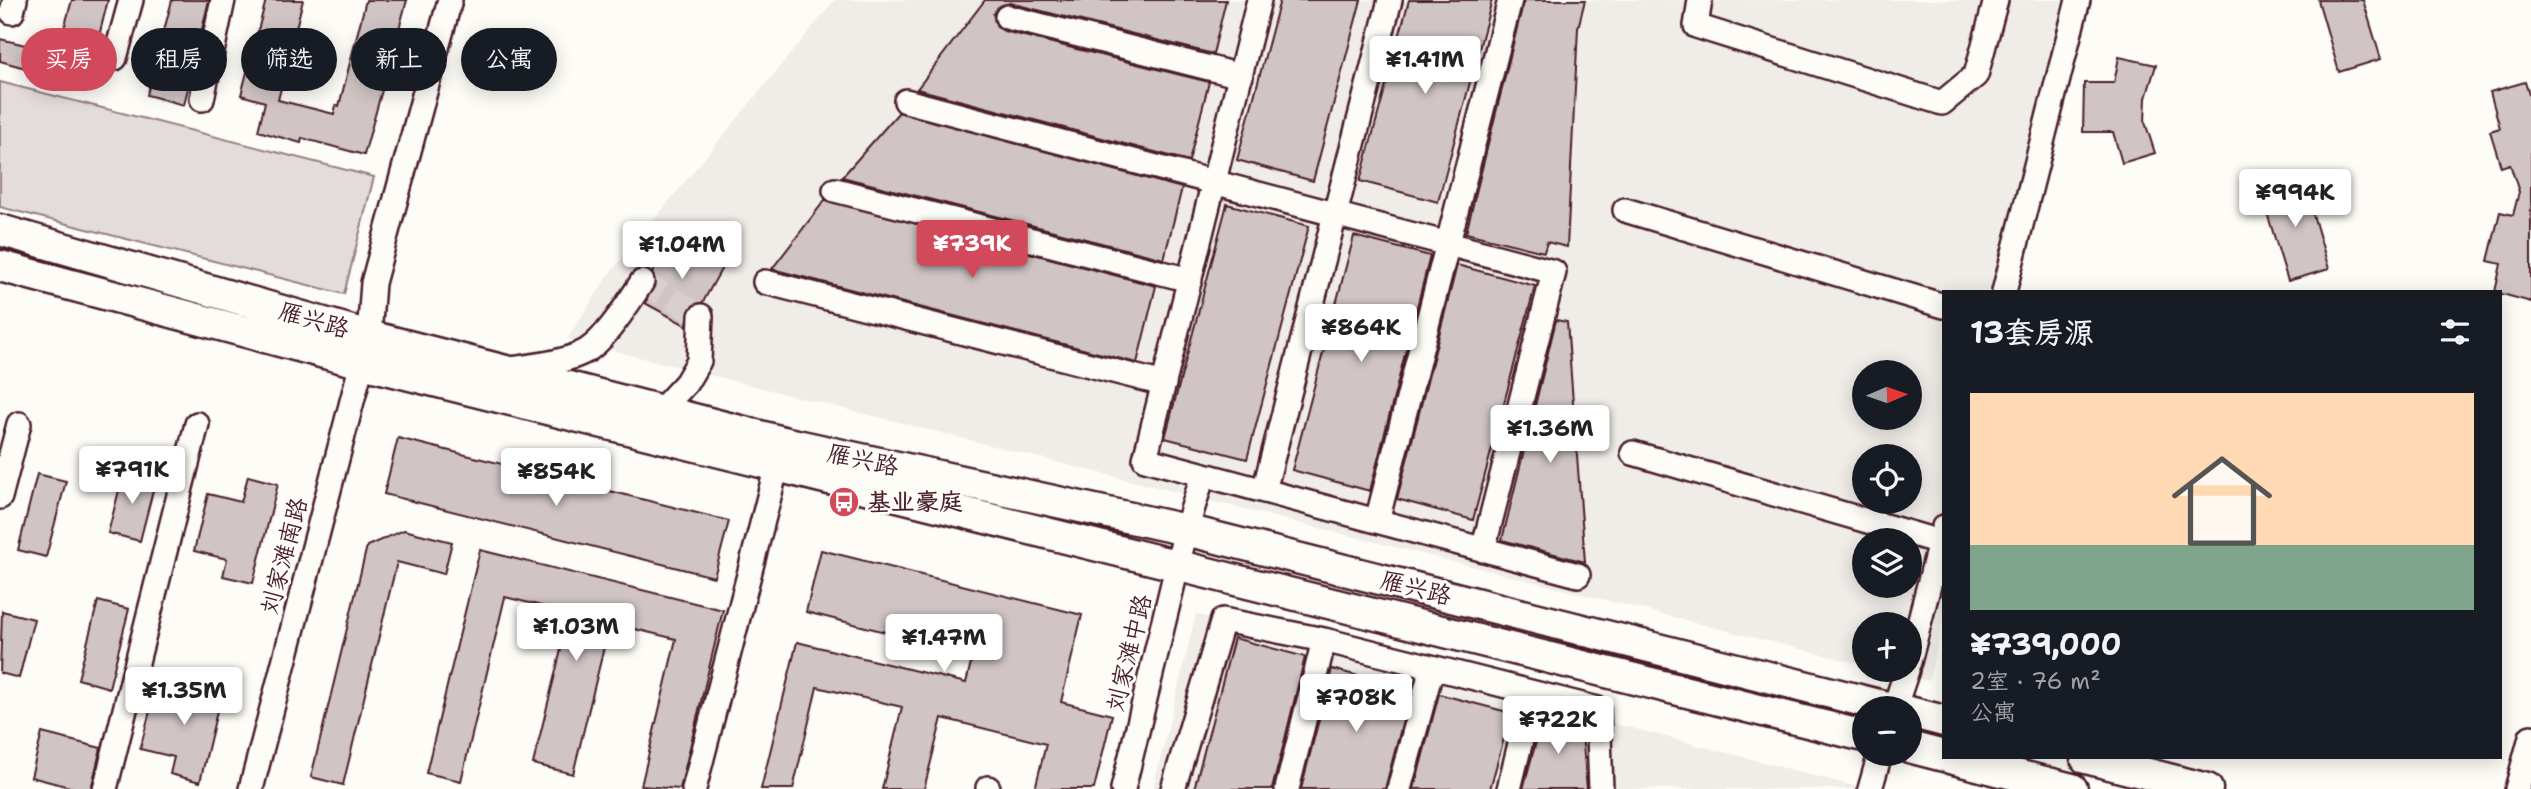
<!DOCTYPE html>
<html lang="zh">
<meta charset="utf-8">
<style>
body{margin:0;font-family:"Shantell Sans","LXGW WenKai TC",sans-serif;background:#20242c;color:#f1f3f6;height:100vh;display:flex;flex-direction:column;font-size:26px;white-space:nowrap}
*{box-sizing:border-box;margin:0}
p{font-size:23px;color:#9ea1a6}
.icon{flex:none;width:38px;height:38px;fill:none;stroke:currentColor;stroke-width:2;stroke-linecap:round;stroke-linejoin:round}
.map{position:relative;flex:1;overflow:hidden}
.side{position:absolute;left:1942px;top:290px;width:560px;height:469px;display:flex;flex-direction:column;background:#171b24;border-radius:0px;box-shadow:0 4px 18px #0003}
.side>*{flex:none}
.hud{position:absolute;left:21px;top:28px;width:665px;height:63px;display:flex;gap:14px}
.needle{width:46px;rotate:88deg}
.fabs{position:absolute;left:1852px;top:360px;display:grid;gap:14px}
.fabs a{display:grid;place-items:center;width:70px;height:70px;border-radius:50%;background:#171b24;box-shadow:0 4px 18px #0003;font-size:35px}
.price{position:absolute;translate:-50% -60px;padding:0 16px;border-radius:7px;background:#fff;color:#222;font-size:23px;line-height:46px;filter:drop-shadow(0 2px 4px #0008)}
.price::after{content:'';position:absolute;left:50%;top:42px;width:21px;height:16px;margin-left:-10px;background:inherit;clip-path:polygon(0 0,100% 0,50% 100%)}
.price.current{background:#d1495b;color:#fff}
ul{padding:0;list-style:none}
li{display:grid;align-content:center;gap:14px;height:371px;padding:0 28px}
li+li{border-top:2px solid #363941}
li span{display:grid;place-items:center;height:217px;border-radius:0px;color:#555}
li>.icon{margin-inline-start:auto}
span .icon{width:126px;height:126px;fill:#fffc;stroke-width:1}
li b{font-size:30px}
h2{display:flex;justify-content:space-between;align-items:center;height:84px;padding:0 28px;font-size:30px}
.chip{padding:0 24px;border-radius:32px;background:#171b24;box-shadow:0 4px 18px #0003;font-size:24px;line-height:63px}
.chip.current{background:#d1495b;color:#fff}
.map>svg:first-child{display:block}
.built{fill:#f0ece8;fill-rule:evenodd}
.green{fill:#e3dcda;stroke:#967e82;stroke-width:2}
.building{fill:#d0c5c4;stroke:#4a1f2b;stroke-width:2}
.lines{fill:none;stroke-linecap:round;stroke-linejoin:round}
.minor-tunnel{stroke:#d9d0ce;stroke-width:23;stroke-dasharray:23 11;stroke-linecap:butt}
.minor-casing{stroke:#4a1f2b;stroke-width:28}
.major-casing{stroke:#4a1f2b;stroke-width:35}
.minor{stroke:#fdfcf7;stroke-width:23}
.major{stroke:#fdfcf7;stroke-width:30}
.labels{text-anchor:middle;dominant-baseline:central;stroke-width:6;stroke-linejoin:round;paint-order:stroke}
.street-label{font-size:24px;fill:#4a1f2b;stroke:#fdfcf7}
.poi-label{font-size:24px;font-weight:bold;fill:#4a1f2b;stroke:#fdfcf7;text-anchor:start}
</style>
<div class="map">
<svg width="2531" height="789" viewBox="0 0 2531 789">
<rect width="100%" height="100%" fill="#fdfcf7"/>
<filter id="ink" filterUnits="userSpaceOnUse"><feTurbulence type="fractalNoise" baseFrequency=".0143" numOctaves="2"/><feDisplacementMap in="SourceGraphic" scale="14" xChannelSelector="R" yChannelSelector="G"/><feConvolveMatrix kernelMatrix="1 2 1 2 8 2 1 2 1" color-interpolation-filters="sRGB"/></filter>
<g filter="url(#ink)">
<path class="built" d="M835 0H2086L2019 292H1944V614L1929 681 1884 670H1909V625H1864V665L567 339 610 273ZM1864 373H1909V418H1864ZM1864 457H1909V502H1864ZM1864 541H1909V586H1864Z
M1196 614 1865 789H1153Z"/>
<path class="green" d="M0 82 374 177 344 294 0 207Z"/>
<path class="building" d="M72 0H108L95 52 60 43Z
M172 0H209L184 105 147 95Z
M266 0H303L278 100 334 114 336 105 339 106 366 0H407L364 155 302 138 301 143 258 131 265 102 241 95Z
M985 0H1226L1213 54 1010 3 998 7 993 14 997 27 1004 31 1209 82 1189 161 917 89Z
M1280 0H1361L1313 181 1237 160Z
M1409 0H1492L1438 202 1360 181Z
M1524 0H1585L1578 28 1567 247 1547 242 1544 252 1466 233Z
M2318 0H2363L2381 59 2339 72Z
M0 39 34 47 36 39 73 49 65 79 0 61Z
M2119 57 2156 65 2146 98 2145 122 2155 153 2122 163 2113 132H2083L2084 83H2114Z
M2525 82 2531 101V302L2495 292 2501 264 2488 261 2500 212 2513 215 2519 192 2510 164 2501 167 2490 131 2500 128 2490 92Z
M899 112 1182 188 1164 259 842 177Z
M2302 177 2329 269 2288 281 2260 190Z
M825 200 1156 286 1137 363 772 269Z
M1227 204 1309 226 1247 459 1165 438Z
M1354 236 1430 256 1370 491 1292 470Z
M672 237 723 266 703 302 689 309 687 326 645 303 656 283 652 273Z
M1457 265 1535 286 1473 520 1397 499Z
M1556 320 1567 322 1585 562 1502 540Z
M398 438 729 521 714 577 384 494Z
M124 471 156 479 140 541 108 533Z
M37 474 66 481 46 557 18 550Z
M248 476 278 484 253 583 223 576 227 559 194 551 208 494 241 502Z
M404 530 452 542 444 574 397 562 343 785 311 777 367 546Z
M480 550 723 610 680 789 641 786 676 639 610 623 573 774 533 764 570 613 505 597 461 781 426 773Z
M821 550 1082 615 1061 702 1112 715 1094 789H1035L1046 744 942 718 924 789H882L902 707 817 687 793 789H761L797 642 966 683 973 654 806 612Z
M98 601 129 609 109 688 78 679Z
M2 611 34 619 19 678 0 673Z
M1234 638 1305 657 1283 747 1272 789H1194Z
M1332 669 1411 690 1385 789H1301Z
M194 675 224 682 200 782 170 774 174 757 140 749 155 692 188 700Z
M1439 694 1511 713 1490 789H1414Z
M1544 713 1581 723 1587 789H1523Z
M42 733 101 748 91 789H77L31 777Z"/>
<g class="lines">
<path class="minor-tunnel" d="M642 282 701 316"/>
<g class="minor-casing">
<path id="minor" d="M1259 0 1145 459 1578 575
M1700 0 1696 26 1942 103 1976 75 1996 0
M12 12 15 0
M1007 17 1241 76
M115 58 131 0
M202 99 223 0
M906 101 1554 272 1483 550
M835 190 1190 280
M1625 210 1944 306
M765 282 1164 384
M2004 292 2078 0
M511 369C535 365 564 363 586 351 606 339 629 302 642 282
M660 411 686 383 699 361 701 316
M1633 453 1940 542
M1264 491 1390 0
M0 497 19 424
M1377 521 1510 0
M1909 662 1944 527
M1894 709 1907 670
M105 789 197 424
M251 789 369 336 373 283 450 0
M694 789 781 450
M988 789V788
M1123 789 1186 530 1203 475
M1173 789 1223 620 1324 640 1598 709 1601 789
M1287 789 1324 640
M1399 789 1432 668
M1509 789 1532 695
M1870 789 1880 754
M2517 789 2531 737"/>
</g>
<g class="major-casing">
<path id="major" d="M0 230 369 336 783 442 1186 530 1895 709
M0 266 362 363 1864 736
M1909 712 1944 721
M1909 747 1944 756
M1950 758 2072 789
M2086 758 2207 789"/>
</g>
<use href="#minor" class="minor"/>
<use href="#major" class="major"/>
</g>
</g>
<defs>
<g id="bus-disc" transform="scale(1.575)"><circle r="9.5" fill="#d1495b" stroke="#fdfcf7"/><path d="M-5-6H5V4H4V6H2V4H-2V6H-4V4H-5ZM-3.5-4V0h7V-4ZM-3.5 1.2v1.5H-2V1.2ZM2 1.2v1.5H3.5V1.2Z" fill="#fff"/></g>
</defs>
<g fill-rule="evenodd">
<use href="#bus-disc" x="844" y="502"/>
</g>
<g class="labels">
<g class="street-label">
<text transform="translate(314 320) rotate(16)">雁兴路</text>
<text transform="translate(863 460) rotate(12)">雁兴路</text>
<text transform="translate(284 556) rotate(-75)">刘家滩南路</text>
<text transform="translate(1416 588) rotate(14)">雁兴路</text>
<text transform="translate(1129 653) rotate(-76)">刘家滩中路</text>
</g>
<g class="poi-label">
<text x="867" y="502">基业豪庭</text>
</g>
</g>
</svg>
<div class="fabs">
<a><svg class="needle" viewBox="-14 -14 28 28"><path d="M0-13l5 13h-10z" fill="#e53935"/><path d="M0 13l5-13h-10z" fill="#9ea1a6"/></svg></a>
<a><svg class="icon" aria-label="locate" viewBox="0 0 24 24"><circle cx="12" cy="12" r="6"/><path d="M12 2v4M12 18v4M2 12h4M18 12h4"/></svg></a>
<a><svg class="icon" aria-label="layers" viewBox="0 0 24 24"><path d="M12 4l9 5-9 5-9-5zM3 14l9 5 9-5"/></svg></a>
<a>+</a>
<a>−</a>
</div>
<b class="price" style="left:1425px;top:96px">¥1.41M</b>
<b class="price" style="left:2295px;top:229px">¥994K</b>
<b class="price current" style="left:972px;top:280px">¥739K</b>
<b class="price" style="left:682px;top:281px">¥1.04M</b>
<b class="price" style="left:1361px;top:364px">¥864K</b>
<b class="price" style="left:1550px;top:465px">¥1.36M</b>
<b class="price" style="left:132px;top:506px">¥791K</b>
<b class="price" style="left:556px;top:508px">¥854K</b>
<b class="price" style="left:576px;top:663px">¥1.03M</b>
<b class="price" style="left:944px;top:674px">¥1.47M</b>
<b class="price" style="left:184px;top:727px">¥1.35M</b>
<b class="price" style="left:1356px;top:734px">¥708K</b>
<b class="price" style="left:1558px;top:756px">¥722K</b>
<div class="hud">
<a class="chip current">买房</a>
<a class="chip">租房</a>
<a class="chip">筛选</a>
<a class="chip">新上</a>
<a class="chip">公寓</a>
</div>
<section class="side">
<h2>13套房源<svg class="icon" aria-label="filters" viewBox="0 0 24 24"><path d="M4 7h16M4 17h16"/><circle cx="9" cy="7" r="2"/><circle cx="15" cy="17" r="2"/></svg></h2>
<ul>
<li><span style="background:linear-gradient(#ffd9b3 70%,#7fa58c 0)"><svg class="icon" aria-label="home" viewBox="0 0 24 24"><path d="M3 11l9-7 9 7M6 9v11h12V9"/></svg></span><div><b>¥739,000</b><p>2室 · 76 m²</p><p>公寓</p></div></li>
</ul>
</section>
</div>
